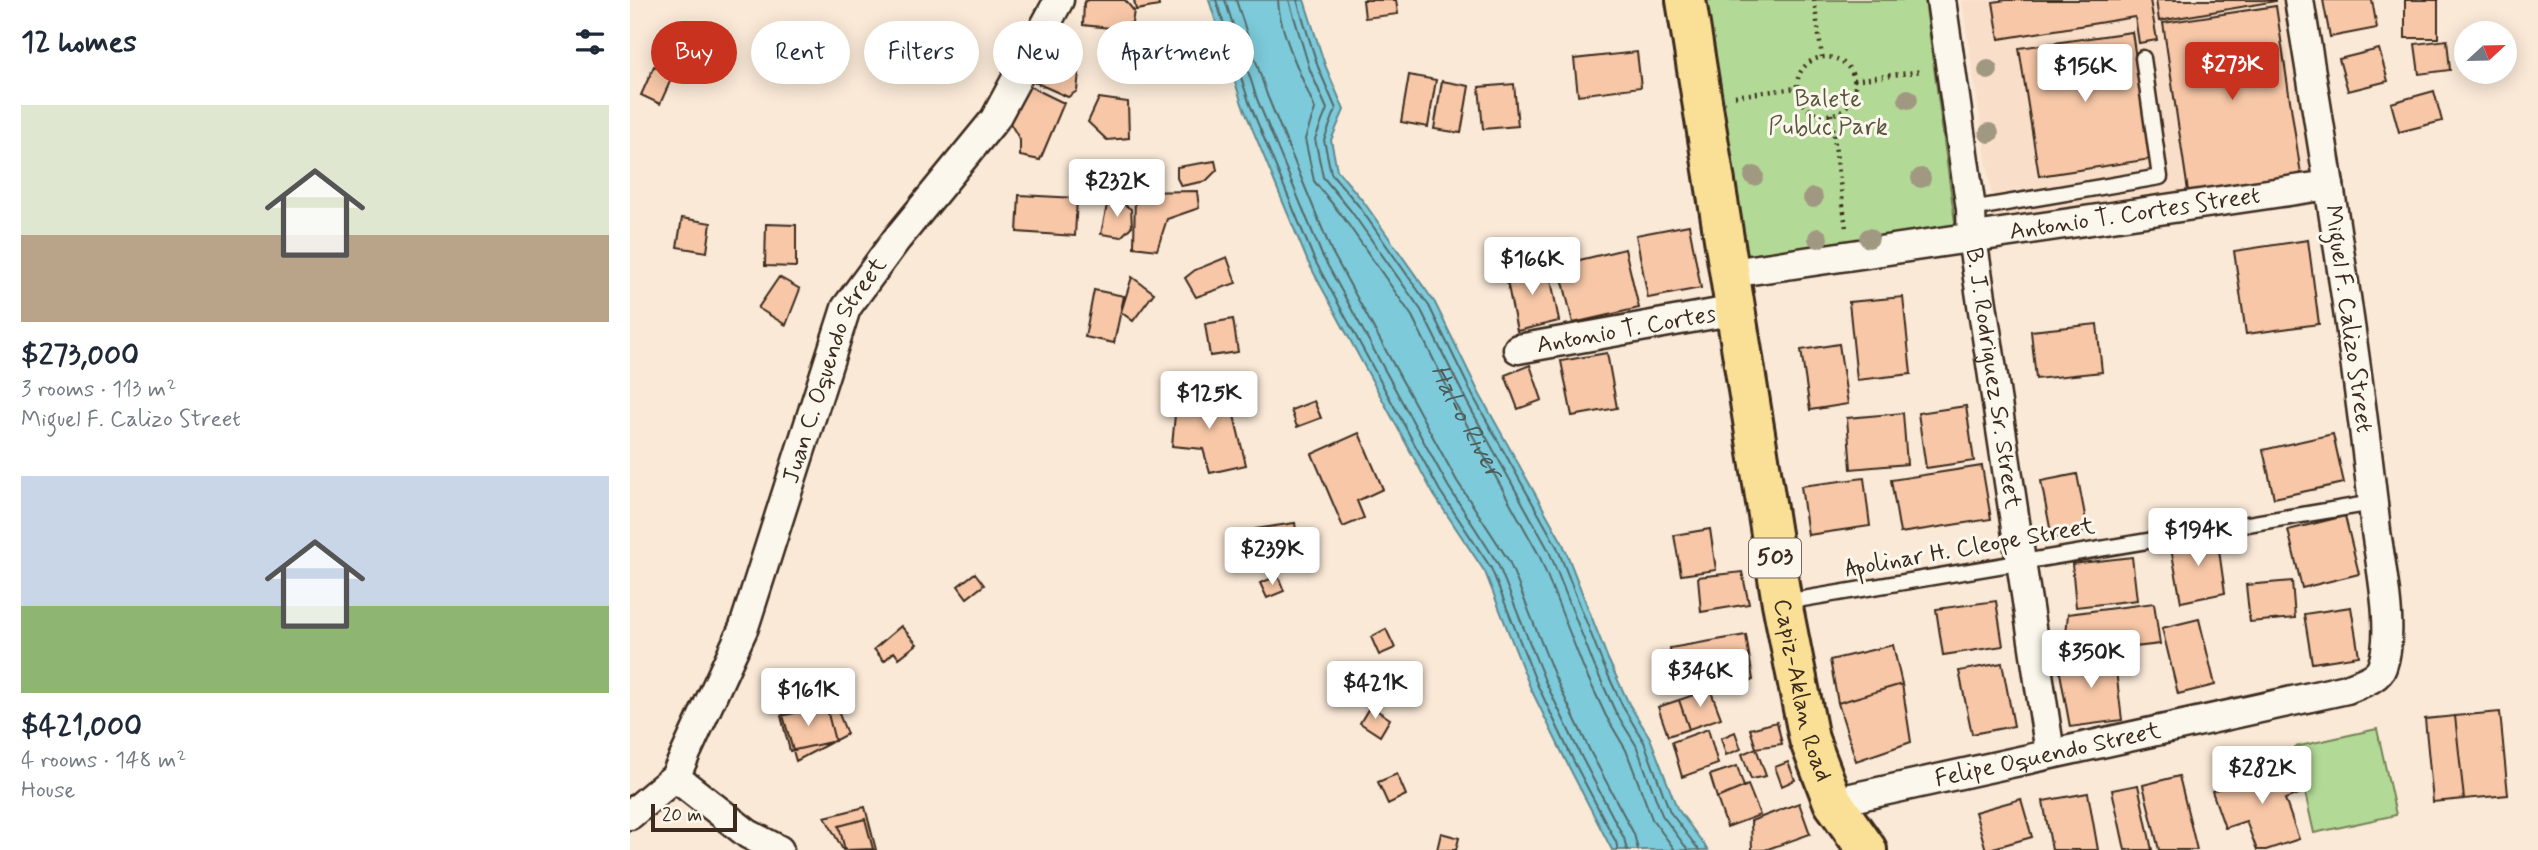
<!DOCTYPE html>
<meta charset="utf-8">
<style>
body{margin:0;font-family:Mynerve,sans-serif;background:#f6f6f7;color:#1f2937;height:100vh;display:flex;flex-direction:column;font-size:26px;white-space:nowrap}
*{box-sizing:border-box;margin:0}
p{font-size:23px;color:#747a83}
.icon{flex:none;width:38px;height:38px;fill:none;stroke:currentColor;stroke-width:2;stroke-linecap:round;stroke-linejoin:round}
.map{position:relative;flex:1;overflow:hidden}
.panel{display:flex;flex-direction:column;background:#fff;width:630px}
.panel>*{flex:none}
.top-card{position:absolute;left:21px;top:21px;width:665px;height:63px;display:flex;gap:14px}
.needle{width:46px;rotate:68deg}
.buttons{position:absolute;left:1824px;top:21px;display:grid;gap:14px}
.buttons a{display:grid;place-items:center;width:63px;height:63px;border-radius:50%;background:#fff;box-shadow:0 4px 18px #0003;font-size:35px}
.scale{position:absolute;left:21px;bottom:18px;width:86px;box-sizing:border-box;padding-left:7px;border:4px solid #3b2a1e;border-top:0;font-size:19px;line-height:24px;white-space:nowrap;color:#3b2a1e;-webkit-text-stroke:5px #fbf7ec;paint-order:stroke}
.price{position:absolute;translate:-50% -60px;padding:0 16px;border-radius:7px;background:#fff;color:#222;font-size:23px;line-height:46px;filter:drop-shadow(0 2px 4px #0008)}
.price::after{content:'';position:absolute;left:50%;top:42px;width:21px;height:16px;margin-left:-10px;background:inherit;clip-path:polygon(0 0,100% 0,50% 100%)}
.price.on{background:#c8321e;color:#fff}
ul{padding:0;list-style:none}
li{display:grid;align-content:center;gap:14px;height:371px;padding:0 21px}
li span{display:grid;place-items:center;height:217px;border-radius:0px;color:#555}
li>.icon{margin-inline-start:auto}
span .icon{width:126px;height:126px;fill:#fffc;stroke-width:1}
li b{font-size:30px}
h2{display:flex;justify-content:space-between;align-items:center;height:84px;padding:0 21px;font-size:30px}
.chip{padding:0 24px;border-radius:32px;background:#fff;box-shadow:0 4px 18px #0003;font-size:24px;line-height:63px}
.chip.on{background:#c8321e;color:#fff}
main{display:flex;flex:1;min-height:0}
.map>svg:first-child{display:block}
.built{fill:#f9dfc9}
.green{fill:#b2da96;stroke:#76825a;stroke-width:2}
.water{fill:#7ccada;stroke:#628a8f;stroke-width:2}
.lines{fill:none;stroke-linecap:round;stroke-linejoin:round}
.shore{stroke:#556a69;stroke-width:2}
.building{fill:#f7c7a7;stroke:#3b2a1e;stroke-width:2}
.lane-casing{stroke:#3b2a1e;stroke-width:19}
.street-casing{stroke:#3b2a1e;stroke-width:33}
.primary-casing{stroke:#3b2a1e;stroke-width:44}
.path{stroke:#3b2a1e;stroke-width:4.5;stroke-dasharray:2 5;stroke-linecap:butt}
.lane{stroke:#fbf7ec;stroke-width:14}
.street{stroke:#fbf7ec;stroke-width:28}
.primary{stroke:#fadf96;stroke-width:38}
.tree{fill:#a19882}
.labels{text-anchor:middle;dominant-baseline:central;stroke-width:6;stroke-linejoin:round;paint-order:stroke}
.shield{fill:#fbf7ec;stroke:#75685c;stroke-width:2}
.shield-label{font-size:23px;font-weight:bold;fill:#3b2a1e}
.park-label{font-size:24px;fill:#59563c;stroke:#fbf7ec}
.street-label{font-size:24px;fill:#3b2a1e;stroke:#fbf7ec}
.water-label{font-size:26px;font-style:italic;fill:#4e5a56;stroke:#fbf7ec}
</style>
<main>
<section class="panel">
<h2>12 homes<svg class="icon" aria-label="filters" viewBox="0 0 24 24"><path d="M4 7h16M4 17h16"/><circle cx="9" cy="7" r="2"/><circle cx="15" cy="17" r="2"/></svg></h2>
<ul>
<li><span style="background:linear-gradient(#dfe7d0 60%,#b9a48a 0)"><svg class="icon" aria-label="home" viewBox="0 0 24 24"><path d="M3 11l9-7 9 7M6 9v11h12V9"/></svg></span><div><b>$273,000</b><p>3 rooms · 113 m²</p><p>Miguel F. Calizo Street</p></div></li>
<li><span style="background:linear-gradient(#c9d6e8 60%,#8fb573 0)"><svg class="icon" aria-label="home" viewBox="0 0 24 24"><path d="M3 11l9-7 9 7M6 9v11h12V9"/></svg></span><div><b>$421,000</b><p>4 rooms · 148 m²</p><p>House</p></div></li>
</ul>
</section>
<div class="map">
<svg width="1908" height="850" viewBox="0 0 1908 850">
<rect width="100%" height="100%" fill="#fae9d7"/>
<filter id="ink" filterUnits="userSpaceOnUse"><feTurbulence type="fractalNoise" baseFrequency=".0143" numOctaves="2"/><feDisplacementMap in="SourceGraphic" scale="14" xChannelSelector="R" yChannelSelector="G"/><feConvolveMatrix kernelMatrix="1 2 1 2 8 2 1 2 1" color-interpolation-filters="sRGB"/></filter>
<g filter="url(#ink)">
<path class="built" d="M1339 0H1654L1683 183 1366 224 1332 1Z"/>
<path class="green" d="M1068 0H1295L1326 230 1109 263Z
M1747 729 1766 815 1684 833 1665 747Z"/>
<path class="water" d="M579 0H674L695 65 714 110 701 140 707 170 733 201 805 303 850 395 933 544 978 659 999 704 1020 738 1047 808 1078 850H982L938 765 900 687 855 572 804 495 678 262 612 104Z"/>
<g class="lines">
<g class="shore">
<path d="M586 0 619 102 684 259 810 491 861 568 907 684 944 762 986 842 988 850"/>
<path d="M595 0 627 99 692 255 818 486 868 564 915 681 952 758 994 838 997 850"/>
<path d="M606 0 637 95 701 250 827 481 879 561 925 677 961 753 1004 834 1008 850"/>
<path id="s1" d="M648 0C649 32 673 79 685 109L675 139 684 181 713 217 782 316 827 407 909 555 954 669 976 716 996 750 1022 819 1045 850"/>
<path d="M659 0 680 70 697 109 685 139 693 177 721 211 791 310 837 402 919 551 964 665 985 711 1006 745 1032 815 1058 850"/>
<path d="M667 0 688 67 706 109 694 140 701 173 728 205 799 306 844 398 927 547 972 662 993 707 1014 742 1040 812 1069 850"/>
</g>
</g>
<path class="building" d="M458 0H495L504 11 502 23 480 28 453 25 454 2Z
M504 0H528L529 6 506 10Z
M733 0H766L768 14 735 18Z
M1376 0H1520L1527 40 1509 43 1505 17 1369 39 1363 2Z
M1526 0H1646V1L1529 21Z
M1693 0H1742L1747 28 1700 37Z
M1775 0H1808V38H1775Z
M1646 6 1672 181 1559 198 1533 23Z
M1502 32 1521 159 1409 176 1389 48Z
M1817 40 1820 70 1789 74 1785 44Z
M424 45 450 62 447 91 438 97 402 81Z
M1749 49 1758 81 1718 91 1709 59Z
M1007 52 1011 87 948 95 944 59Z
M24 66 43 75 30 104 11 95Z
M779 75 806 80 798 127 771 122Z
M812 81 839 86 831 133 804 129Z
M884 84 888 126 853 129 849 87Z
M399 86 434 103 410 160 390 156V140L380 123Z
M1804 91 1812 121 1769 132 1761 103Z
M469 98 498 102 499 138 477 140 458 122Z
M585 161 587 170 576 181 551 186 547 178V167Z
M567 191 569 208 537 219 527 250 504 247 505 192Z
M389 195 447 198 445 236 387 232Z
M479 195 501 209 502 226 491 237 471 234Z
M52 218 81 223 77 252 47 247Z
M136 224 166 225V267L135 266Z
M1059 225 1071 288 1018 298 1006 235Z
M1678 240 1689 324 1616 334 1604 251Z
M995 249 1009 308 943 323 929 265Z
M597 257 606 283 566 297 555 278 565 270Z
M918 264 929 321 887 331 875 271Z
M149 277 170 289 156 325 128 308Z
M502 277 524 293 503 321 491 312Z
M464 290 494 296 484 343 455 337Z
M1273 297 1281 374 1227 380 1219 302Z
M603 319 608 352 580 356 575 324Z
M1467 324 1472 372 1406 379 1401 331Z
M1209 344 1218 404 1180 410 1171 350Z
M977 353 987 408 942 416 931 361Z
M900 365 912 400 888 409 875 375Z
M547 394 600 399 616 465 580 473 573 449 542 446Z
M684 401 691 418 667 427 661 410Z
M1336 406 1344 461 1296 468 1288 413Z
M1273 413 1277 464 1221 469 1217 418Z
M729 433 753 489 727 501 734 518 713 527 682 454Z
M1703 434 1714 483 1644 498 1633 450Z
M1352 466 1361 519 1270 533 1261 480Z
M1447 474 1458 531 1422 538 1411 481Z
M1234 478 1240 526 1178 535 1171 486Z
M1715 516 1729 574 1672 588 1658 530Z
M665 523 669 551 629 557 625 529Z
M1080 529 1086 570 1051 575 1044 535Z
M1587 536 1595 593 1551 602 1540 543Z
M1502 557 1507 600 1446 607 1442 564Z
M1112 572 1119 604 1071 612 1068 577Z
M345 573 354 585 337 598 328 586Z
M648 576 654 591 637 598 630 583Z
M1662 581 1665 618 1620 622 1616 585Z
M1366 601 1373 646 1313 655 1306 609Z
M1524 603 1530 644 1434 655 1438 614Z
M1721 607 1729 656 1682 663 1674 614Z
M1569 619 1585 685 1548 694 1532 628Z
M271 626 287 644 269 658 264 652 254 661 244 649Z
M756 629 765 648 749 655 741 637Z
M1116 635 1123 680 1047 692 1040 648Z
M1263 645 1272 684 1208 703 1200 660Z
M1484 654 1492 720 1440 727 1428 662Z
M1372 663 1384 726 1342 734 1329 671Z
M1272 684 1281 742 1226 761 1208 703Z
M198 686 217 734 166 761 151 708Z
M1080 689 1091 718 1059 729 1049 700Z
M1049 700 1059 729 1038 736 1028 707Z
M196 706 205 741 160 751 151 716Z
M740 706 760 719 750 736 730 723Z
M1870 712 1878 795 1834 799 1825 716Z
M1825 716 1834 799 1803 802 1795 719Z
M1147 722 1152 744 1126 748 1120 729Z
M1078 729 1088 764 1052 777 1042 742Z
M1105 732 1111 749 1096 755 1091 738Z
M1126 748 1136 776 1121 779 1112 754Z
M1158 762 1165 780 1152 786 1145 767Z
M1664 763 1674 792 1655 799 1669 839 1636 850H1627L1616 821 1595 828 1582 791Z
M1107 766 1114 787 1087 798 1080 775Z
M767 774 776 795 758 804 748 782Z
M1549 776 1567 850H1529L1513 785Z
M1118 785 1130 815 1097 827 1087 798Z
M1508 785 1522 850H1495L1482 790Z
M1458 793 1468 850H1422L1413 801Z
M1391 799 1402 837 1356 850 1345 812Z
M1169 803 1180 834 1135 850H1122L1121 821Z
M235 807 246 850H213L195 817Z
M235 819 243 849 215 850 209 826Z
M811 833 829 838 826 850H807Z"/>
<g class="lines">
<g class="lane-casing">
<path id="lane" d="M1341 209 1530 177 1513 58
M1155 602 1743 503"/>
</g>
<g class="street-casing">
<g id="street">
<path id="s2" d="M1311 0 1341 209 1342 238 1420 753"/>
<path id="s3" d="M1101 273 1699 185"/>
<path id="s4" d="M888 349 1106 310"/>
<path d="M45 777 118 834 149 850"/>
<path id="s5" d="M1203 802 1717 689C1728 684 1748 679 1752 667 1765 632 1751 569 1746 531 1727 353 1698 176 1669 0"/>
<path id="s6" d="M0 815 45 777 114 627 216 308 266 240 365 119 429 0"/>
</g>
</g>
<g class="primary-casing">
<g id="primary">
<path id="s7" d="M1056 0 1152 603 1179 739 1203 802 1237 850"/>
</g>
</g>
<path class="path" d="M1184 0 1192 57
M1167 86a29 29 0 1 1 58 0a29 29 0 1 1-58 0Z
M1224 80 1293 71
M1105 96 1166 88
M1201 114 1216 228"/>
<use href="#lane" class="lane"/>
<use href="#street" class="street"/>
<use href="#primary" class="primary"/>
</g>
<g class="tree">
<circle cx="1358" cy="70" r="10"/>
<circle cx="1278" cy="99" r="10"/>
<circle cx="1359" cy="133" r="10"/>
<circle cx="1124" cy="176" r="10"/>
<circle cx="1291" cy="178" r="10"/>
<circle cx="1183" cy="198" r="10"/>
<circle cx="1188" cy="238" r="10"/>
<circle cx="1239" cy="238" r="10"/>
</g>
</g>
<g class="labels">
<rect class="shield" x="1119" y="538.5" width="52" height="39" rx="5"/>
<g class="shield-label">
<text x="1145" y="558">503</text>
</g>
<g class="park-label">
<text x="1198" y="99">Balete<tspan x="1198" dy="28">Public Park</tspan></text>
</g>
<g class="street-label">
<text stroke="none"><textPath href="#s3" startOffset="408">Antonio T. Cortes Street</textPath></text>
<text transform="translate(1718 319) rotate(82)">Miguel F. Calizo Street</text>
<text stroke="none"><textPath href="#s4" startOffset="110">Antonio T. Cortes</textPath></text>
<text stroke="none"><textPath href="#s6" startOffset="497">Juan C. Oquendo Street</textPath></text>
<text stroke="none"><textPath href="#s2" startOffset="382">B. J. Rodriguez Sr. Street</textPath></text>
<text transform="translate(1340 548) rotate(-10)">Apolinar H. Cleope Street</text>
<text stroke="none"><textPath href="#s7" startOffset="700">Capiz-Aklan Road</textPath></text>
<text stroke="none"><textPath href="#s5" startOffset="220">Felipe Oquendo Street</textPath></text>
</g>
<g class="water-label">
<text stroke="none"><textPath href="#s1" startOffset="476">Hal-o River</textPath></text>
</g>
</g>
</svg>
<div class="buttons">
<a><svg class="needle" viewBox="-14 -14 28 28"><path d="M0-13l5 13h-10z" fill="#e53935"/><path d="M0 13l5-13h-10z" fill="#747a83"/></svg></a>
</div>
<div class="scale">20 m</div>
<b class="price on" style="left:1602px;top:102px">$273K</b>
<b class="price" style="left:1455px;top:104px">$156K</b>
<b class="price" style="left:487px;top:219px">$232K</b>
<b class="price" style="left:902px;top:297px">$166K</b>
<b class="price" style="left:579px;top:431px">$125K</b>
<b class="price" style="left:1568px;top:568px">$194K</b>
<b class="price" style="left:642px;top:587px">$239K</b>
<b class="price" style="left:1461px;top:690px">$350K</b>
<b class="price" style="left:1070px;top:709px">$346K</b>
<b class="price" style="left:745px;top:721px">$421K</b>
<b class="price" style="left:178px;top:728px">$161K</b>
<b class="price" style="left:1632px;top:806px">$282K</b>
<div class="top-card">
<a class="chip on">Buy</a>
<a class="chip">Rent</a>
<a class="chip">Filters</a>
<a class="chip">New</a>
<a class="chip">Apartment</a>
</div>
</div>
</main>
